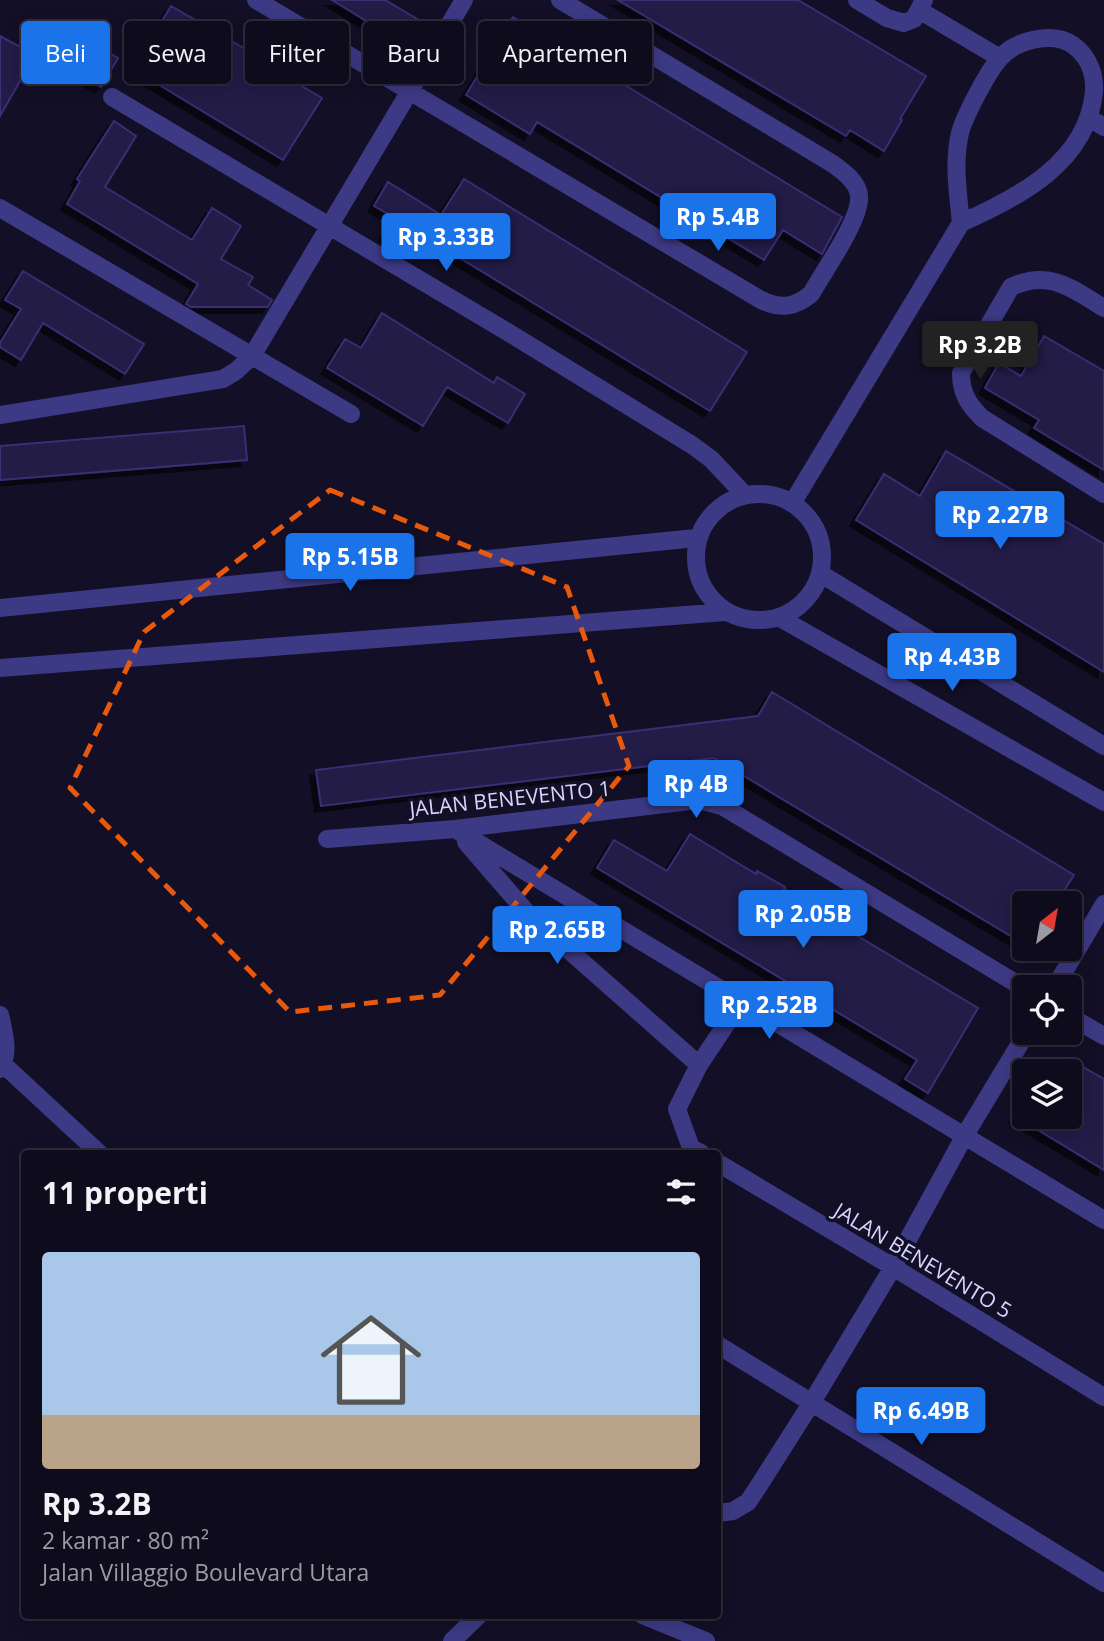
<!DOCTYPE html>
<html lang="id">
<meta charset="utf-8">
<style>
body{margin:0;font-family:"Open Sans",sans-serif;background:#171425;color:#f1f3f6;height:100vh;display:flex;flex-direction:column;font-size:26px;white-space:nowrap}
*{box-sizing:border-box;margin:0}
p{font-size:23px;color:#9b9ba3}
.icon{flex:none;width:38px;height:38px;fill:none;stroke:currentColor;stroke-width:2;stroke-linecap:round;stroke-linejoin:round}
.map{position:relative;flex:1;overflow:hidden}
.side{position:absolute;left:21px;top:1150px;width:700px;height:469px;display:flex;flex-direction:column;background:#0e0b1c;border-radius:7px;box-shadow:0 4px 18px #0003,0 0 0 2px #2e2b3b}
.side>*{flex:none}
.banner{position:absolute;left:21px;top:21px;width:700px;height:63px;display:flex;gap:14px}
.needle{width:46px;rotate:31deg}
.buttons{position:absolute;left:1012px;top:891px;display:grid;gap:14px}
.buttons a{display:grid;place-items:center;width:70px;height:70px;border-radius:7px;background:#0e0b1c;box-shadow:0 4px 18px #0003,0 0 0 2px #2e2b3b;font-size:35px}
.price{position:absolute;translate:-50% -60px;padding:0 16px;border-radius:7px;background:#1a73e8;color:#fff;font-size:23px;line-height:46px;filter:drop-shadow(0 2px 4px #0008)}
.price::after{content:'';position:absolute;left:50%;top:42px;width:21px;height:16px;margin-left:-10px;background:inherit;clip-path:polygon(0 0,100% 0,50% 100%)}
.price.on{background:#222;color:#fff}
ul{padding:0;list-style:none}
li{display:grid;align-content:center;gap:14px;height:371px;padding:0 21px}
li span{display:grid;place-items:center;height:217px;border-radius:7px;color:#555}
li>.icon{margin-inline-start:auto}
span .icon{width:126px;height:126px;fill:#fffc;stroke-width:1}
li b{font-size:30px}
h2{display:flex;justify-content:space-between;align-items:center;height:84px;padding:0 21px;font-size:30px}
.tag{padding:0 24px;border-radius:7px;background:#0e0b1c;box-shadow:0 4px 18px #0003,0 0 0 2px #2e2b3b;font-size:24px;line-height:63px}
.tag.on{background:#1a73e8;color:#fff}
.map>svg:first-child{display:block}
.building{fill:#241b47;stroke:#3b2d73;stroke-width:2;filter:url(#shadow)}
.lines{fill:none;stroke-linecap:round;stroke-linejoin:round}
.minor{stroke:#3d3a85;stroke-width:18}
.marked{fill:none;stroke:#e8590c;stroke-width:5;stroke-dasharray:14 9;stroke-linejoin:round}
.labels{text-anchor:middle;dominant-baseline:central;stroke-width:7;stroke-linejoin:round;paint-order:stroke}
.street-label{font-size:21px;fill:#d9d4ff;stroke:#130f26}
</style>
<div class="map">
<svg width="1104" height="1641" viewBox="0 0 1104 1641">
<defs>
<filter id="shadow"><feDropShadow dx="-6" dy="6" stdDeviation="0" flood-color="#0009"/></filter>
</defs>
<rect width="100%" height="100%" fill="#130f26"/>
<path class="building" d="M332 0H385L419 20 404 44Z
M618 0H798L926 76 900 119 902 120 884 151 850 130 846 136Z
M171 6 261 58 259 61 322 98 283 160 133 69Z
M513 17 842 217 822 254 783 230 764 260 537 122 530 134 466 95Z
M0 36 35 55 0 116Z
M88 41 118 58 101 87 70 70Z
M114 121 136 136 105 187 192 240 212 208 241 226 221 259 253 277 248 285 272 300 268 307H191L186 304 198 284 67 204 80 181 77 179Z
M464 179 747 352 710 411 419 233 409 249 385 235 395 218 374 206 388 182 441 215Z
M23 271 144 344 125 374 43 323 21 360 0 347V343L21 309 5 300Z
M382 313 494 383 497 377 525 394 508 423 447 387 423 426 327 368 345 339 361 348Z
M1044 336 1104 371V470L1034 428 1039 420 985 388 999 363 1021 376Z
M244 426 247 460 0 480V446Z
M946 451 1104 544V672L856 520 884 474 920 496Z
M772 692 1074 875 1056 903H1024V944L714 758 321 806 316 770 758 716Z
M690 834 756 874 757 871 785 887 784 889 818 907 816 911 978 1008 928 1093 905 1079 917 1060 597 868 614 840 667 871Z
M1083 1067 1104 1079V1170L1015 1116H1069V1090Z"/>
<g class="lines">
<path class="minor" d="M256 0 761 300C780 309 794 308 811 294 822 274 861 219 859 197 859 183 844 172 833 164L560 0
M857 0 887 18 904 23 914 19 924 0
M919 10 1000 58
M112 97 506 331 692 445 711 459 744 494
M1089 118 1104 127
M0 208 351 414
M1104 308C1072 289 1050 269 1011 287L961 373C961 393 968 404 982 418L1104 494
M0 415 223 379 236 371 252 356 464 0
M696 557a63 63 0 1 1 126 0a63 63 0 1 1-126 0Z
M793 502 961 223C1018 198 1088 162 1094 91 1095 73 1088 56 1073 45 1052 31 1016 40 1000 58 988 71 964 117 960 133 953 163 958 193 961 223
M821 574 1104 746
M0 608 696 538
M780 618 1104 802
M0 668 725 612
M455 829 1104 1220
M327 839 455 829 698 800 722 806 1024 988
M466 842 529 915 699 1065
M1055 987 1104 904
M0 1015C4 1032 10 1054 0 1069
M1069 1016 1104 1036
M3 1064 99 1153
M701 1153 691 1148 677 1109 699 1065 741 1002
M718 1163 893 1267 1104 1397
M718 1345 1104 1583
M718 1513 733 1511 748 1502 758 1487 812 1402 893 1267 965 1135 1027 1032
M642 1615 706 1641
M452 1641 479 1615"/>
</g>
<path class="marked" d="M330 490 567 587 629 766 440 995 290 1012 70 788 144 632Z"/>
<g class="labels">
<g class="street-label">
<text transform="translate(510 798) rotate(-6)">JALAN BENEVENTO 1</text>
<text transform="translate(923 1260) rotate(31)">JALAN BENEVENTO 5</text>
</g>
</g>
</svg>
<div class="buttons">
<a><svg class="needle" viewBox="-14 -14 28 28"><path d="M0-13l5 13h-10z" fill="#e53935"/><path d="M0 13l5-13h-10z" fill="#9b9ba3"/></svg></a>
<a><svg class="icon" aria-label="locate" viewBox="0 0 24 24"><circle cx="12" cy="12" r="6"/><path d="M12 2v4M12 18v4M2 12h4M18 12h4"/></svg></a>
<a><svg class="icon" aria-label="layers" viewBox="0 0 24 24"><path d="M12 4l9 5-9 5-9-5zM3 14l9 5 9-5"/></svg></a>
</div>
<b class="price" style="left:718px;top:253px">Rp 5.4B</b>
<b class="price" style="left:446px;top:273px">Rp 3.33B</b>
<b class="price on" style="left:980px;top:381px">Rp 3.2B</b>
<b class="price" style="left:1000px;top:551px">Rp 2.27B</b>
<b class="price" style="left:350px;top:593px">Rp 5.15B</b>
<b class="price" style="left:952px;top:693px">Rp 4.43B</b>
<b class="price" style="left:696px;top:820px">Rp 4B</b>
<b class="price" style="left:803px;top:950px">Rp 2.05B</b>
<b class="price" style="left:557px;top:966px">Rp 2.65B</b>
<b class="price" style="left:769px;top:1041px">Rp 2.52B</b>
<b class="price" style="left:921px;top:1447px">Rp 6.49B</b>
<div class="banner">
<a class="tag on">Beli</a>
<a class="tag">Sewa</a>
<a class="tag">Filter</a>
<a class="tag">Baru</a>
<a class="tag">Apartemen</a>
</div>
<section class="side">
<h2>11 properti<svg class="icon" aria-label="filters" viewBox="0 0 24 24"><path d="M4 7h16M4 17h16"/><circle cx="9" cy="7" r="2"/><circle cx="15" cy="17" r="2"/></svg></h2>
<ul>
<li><span style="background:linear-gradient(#a9c7e8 75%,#b9a48a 0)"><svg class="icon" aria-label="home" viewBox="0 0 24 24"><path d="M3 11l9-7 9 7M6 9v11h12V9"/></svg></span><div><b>Rp 3.2B</b><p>2 kamar · 80 m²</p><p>Jalan Villaggio Boulevard Utara</p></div></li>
</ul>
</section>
</div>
